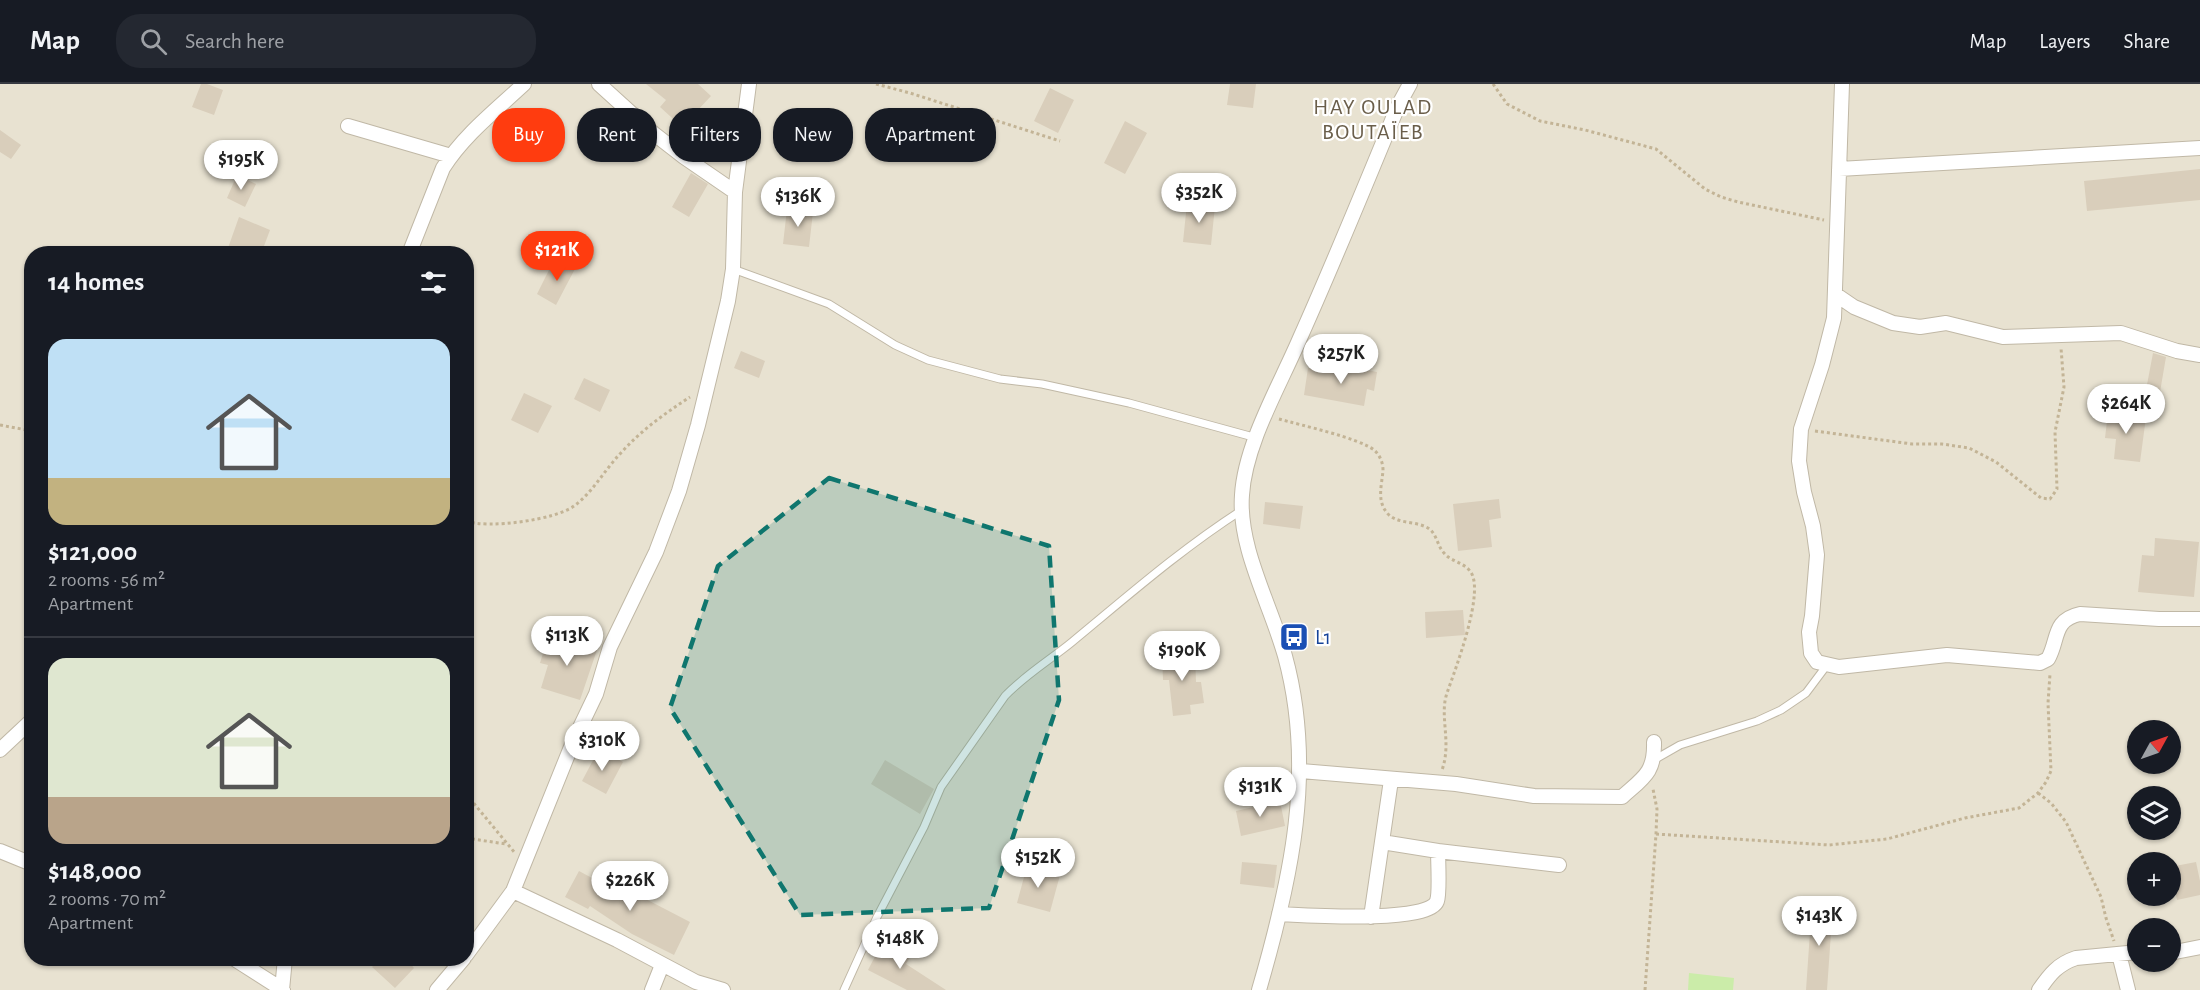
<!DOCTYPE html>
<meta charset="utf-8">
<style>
body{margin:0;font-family:"Alegreya Sans",sans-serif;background:#242831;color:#f1f3f6;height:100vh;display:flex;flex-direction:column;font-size:22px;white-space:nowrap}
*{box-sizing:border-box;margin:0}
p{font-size:20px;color:#9ea1a6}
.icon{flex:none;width:33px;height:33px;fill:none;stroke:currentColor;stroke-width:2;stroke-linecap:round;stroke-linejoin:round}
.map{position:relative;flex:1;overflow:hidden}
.sheet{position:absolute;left:24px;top:162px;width:450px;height:720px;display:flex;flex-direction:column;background:#171b24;border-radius:24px;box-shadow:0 2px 4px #0004}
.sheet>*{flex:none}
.top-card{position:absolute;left:492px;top:24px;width:570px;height:54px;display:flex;gap:12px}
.needle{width:39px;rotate:50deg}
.fabs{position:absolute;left:2127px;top:636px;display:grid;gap:12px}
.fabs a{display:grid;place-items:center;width:54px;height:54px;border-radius:50%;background:#171b24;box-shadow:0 2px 4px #0004;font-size:30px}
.price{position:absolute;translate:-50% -51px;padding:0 14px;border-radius:21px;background:#fff;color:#222;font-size:20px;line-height:39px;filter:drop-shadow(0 2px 3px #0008)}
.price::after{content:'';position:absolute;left:50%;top:36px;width:18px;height:14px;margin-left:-9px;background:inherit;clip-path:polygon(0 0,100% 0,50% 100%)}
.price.active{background:#ff3c0f;color:#fff}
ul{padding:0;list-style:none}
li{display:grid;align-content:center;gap:12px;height:318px;padding:0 24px}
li+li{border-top:2px solid #363941}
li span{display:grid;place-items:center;height:186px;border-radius:18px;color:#555}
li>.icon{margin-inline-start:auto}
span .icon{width:108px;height:108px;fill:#fffc;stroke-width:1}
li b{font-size:26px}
h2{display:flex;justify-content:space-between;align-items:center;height:72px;padding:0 24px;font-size:26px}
.pill{padding:0 21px;border-radius:24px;background:#171b24;box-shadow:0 2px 4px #0004;font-size:21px;line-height:54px}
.pill.active{background:#ff3c0f;color:#fff}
header{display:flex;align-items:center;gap:36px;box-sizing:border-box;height:84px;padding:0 30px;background:#171b24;border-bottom:2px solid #363941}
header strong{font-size:28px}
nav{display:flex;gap:33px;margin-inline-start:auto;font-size:21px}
.search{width:420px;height:54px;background:#242831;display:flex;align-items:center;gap:15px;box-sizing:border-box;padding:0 21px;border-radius:24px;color:#9ea1a6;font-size:22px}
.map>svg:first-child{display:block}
.residential{fill:#e8e2d1;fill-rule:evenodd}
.green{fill:#cbeca9}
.building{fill:#d9cebb}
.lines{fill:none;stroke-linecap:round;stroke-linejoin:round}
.service-casing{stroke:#c0b8a6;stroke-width:9}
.minor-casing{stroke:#c0b8a6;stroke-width:16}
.path{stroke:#c3b496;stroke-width:3;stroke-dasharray:3 3;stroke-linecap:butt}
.service{stroke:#fff;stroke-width:7}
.minor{stroke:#fff;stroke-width:14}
.marked{fill:#0f766e;fill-opacity:0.2;stroke:#0f766e;stroke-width:4.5;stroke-dasharray:12 8;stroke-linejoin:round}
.labels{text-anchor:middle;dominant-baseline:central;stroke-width:4.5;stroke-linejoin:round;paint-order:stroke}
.transit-label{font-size:21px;fill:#164399;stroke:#fff;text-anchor:start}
.neighbourhood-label{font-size:22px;letter-spacing:1.5px;fill:#6a5e4a;stroke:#fff}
</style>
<header>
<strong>Map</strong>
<div class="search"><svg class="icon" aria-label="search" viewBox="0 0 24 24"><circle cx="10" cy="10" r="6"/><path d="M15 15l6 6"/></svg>Search here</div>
<nav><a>Map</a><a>Layers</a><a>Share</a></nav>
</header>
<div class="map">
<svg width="2200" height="906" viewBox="0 0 2200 906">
<rect width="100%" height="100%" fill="#f4efe4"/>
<path class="residential" d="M0 0H2200V906H0ZM32 170H466V874H32ZM2138 646H2170V680H2138ZM2138 712H2170V746H2138ZM2138 778H2170V812H2138ZM2138 844H2170V878H2138Z"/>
<path class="green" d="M1689 889 1734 894 1733 906H1688Z"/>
<path class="building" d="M201 0H207L223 6 214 31 192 23Z
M646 0H698L711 12 682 43 660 23 666 16Z
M1230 0H1256L1253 24 1227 21Z
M1050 4 1074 16 1058 49 1034 37Z
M1125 37 1147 49 1125 90 1104 79Z
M0 46 21 61 11 75 0 68Z
M2200 85V116L2087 127 2084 97Z
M691 89 708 100 689 133 672 123Z
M237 91 256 100 245 123 227 114Z
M1187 119 1215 122 1211 161 1183 158Z
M787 125 813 128 809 163 783 160Z
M239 133 270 146 261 170H242L228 164Z
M566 175 577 181 556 221 537 210 551 182 559 187Z
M741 267 765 277 759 294 734 284Z
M2153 269 2166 273 2160 308 2146 306Z
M1341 281 1377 288 1374 307 1367 305 1364 322 1304 311 1308 284 1340 290Z
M584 294 610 306 600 328 574 315Z
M524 309 552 322 538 349 511 336Z
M2108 328 2146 333 2140 378 2114 375 2116 355 2105 354Z
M1499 415 1501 434 1489 436 1492 463 1458 467 1453 420Z
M1265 418 1303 422 1300 445 1263 440Z
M2155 454 2199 458 2194 513 2138 508 2142 471 2154 472Z
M1463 526 1465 551 1426 554 1425 528Z
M549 550 597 566 580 616 541 604 548 581 540 579Z
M1195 569 1196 598H1201L1204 619 1190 621 1191 630 1173 632 1169 596H1163L1162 570Z
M599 665 623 678 606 710 582 697Z
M885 676 934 705 920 730 871 700Z
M1280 717 1285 742 1241 752 1236 727Z
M1242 778 1277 781 1274 804 1240 800Z
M2196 778 2200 797V811L2177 816 2170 783Z
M1027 782 1060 791 1050 828 1017 819Z
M579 787 616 807 622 797 639 808 638 811 690 838 674 871 632 850 590 822 588 825 565 813Z
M1812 819 1833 820 1827 906H1806Z
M883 857 911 871 906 880 946 906H907L868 886Z
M380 874H405L414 884 395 904 372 883Z"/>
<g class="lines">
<g class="service-casing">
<path id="service" d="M733 185 829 220 895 261 928 276 1000 295 1042 300 1129 319 1257 354
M1652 677 1680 661 1757 637 1781 626 1806 609 1827 581
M844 906 877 833 924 743 941 703 1005 612C1025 591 1050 576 1072 558 1129 511 1180 466 1242 426"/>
</g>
<g class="minor-casing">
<path id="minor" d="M599 0 653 49 684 73 735 108
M1842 0 1834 234 1822 281 1801 345 1799 377 1804 408 1813 442 1817 471 1812 532 1809 548 1811 569 1817 578 1839 583 1947 571 2040 579 2048 575C2059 556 2052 536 2080 530L2159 535H2200
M348 42 451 72
M1839 85 2200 64
M409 170 443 84C464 51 495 27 524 0
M1835 210 1854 223 1893 239 1920 243 1946 239 2003 253 2121 249 2177 267 2200 271
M0 666 32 636
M1301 687 1456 700 1534 712 1622 713C1643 694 1655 689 1654 658
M0 767 32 780
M1438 767 1559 781
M513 807 617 856 696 898 723 906
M1279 830C1303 831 1429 840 1437 817 1440 809 1438 777 1438 767L1382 758
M1371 833 1391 696
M2170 869 2200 863
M2119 870 2128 906
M466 871 513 807 573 658 596 610 610 563 656 468 679 407 698 341 728 217 733 185 735 108 749 0
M233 874 283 906
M282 906 285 874
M437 906 464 874
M652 906 662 881
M1259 906C1291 796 1316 685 1285 572 1271 521 1238 464 1242 411 1245 360 1280 301 1300 254 1334 178 1366 100 1398 22L1410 0
M2039 906C2050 890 2058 880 2076 874L2138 868"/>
</g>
<path class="path" d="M876 0 910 9 1060 57
M1493 0 1507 20 1540 37 1585 46 1656 65 1705 105 1721 113 1738 118 1824 136
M1279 335C1300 341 1359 354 1374 366 1380 371 1383 379 1383 386 1382 401 1376 417 1388 430 1398 440 1414 437 1426 443 1437 448 1436 460 1444 469 1450 477 1463 478 1470 487 1486 506 1455 586 1447 609 1439 632 1452 658 1442 686
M0 341 32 347
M1815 347 1912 360H1942L1969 364 1996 378 2041 414 2050 415 2057 405 2055 348 2064 303 2061 264
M466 437C488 445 555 436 574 422 592 409 604 387 619 371 640 347 664 330 690 313
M2038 709 2051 719 2066 738 2101 813 2106 834 2114 857
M466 710 515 769
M1656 750 1829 761 1887 755 1965 734 2019 724 2038 709 2046 698 2051 687 2048 619 2050 590
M466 754 506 760
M1645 906 1656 750 1657 725 1653 705"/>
<use href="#service" class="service"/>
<use href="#minor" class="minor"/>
</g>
<path class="marked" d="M829 394 1049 462 1059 616 989 824 800 831 670 624 718 482Z"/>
<defs>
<g id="bus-square" transform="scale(1.5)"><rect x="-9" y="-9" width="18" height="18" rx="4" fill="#1a4fb4" stroke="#fff"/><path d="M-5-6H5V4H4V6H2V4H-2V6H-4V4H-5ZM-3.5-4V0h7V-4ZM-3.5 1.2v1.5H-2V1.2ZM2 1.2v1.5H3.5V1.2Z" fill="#fff"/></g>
</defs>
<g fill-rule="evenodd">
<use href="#bus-square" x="1294" y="553"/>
</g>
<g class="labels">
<g class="transit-label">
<text x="1315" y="553">L1</text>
</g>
<g class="neighbourhood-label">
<text x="1373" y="23">HAY OULAD<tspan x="1373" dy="25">BOUTAÏEB</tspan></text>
</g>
</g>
</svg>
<div class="fabs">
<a><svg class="needle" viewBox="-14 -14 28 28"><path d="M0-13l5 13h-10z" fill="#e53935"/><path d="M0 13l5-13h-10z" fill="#9ea1a6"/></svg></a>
<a><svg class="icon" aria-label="layers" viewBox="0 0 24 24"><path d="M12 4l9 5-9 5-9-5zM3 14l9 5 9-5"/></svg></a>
<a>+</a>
<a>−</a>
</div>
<b class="price" style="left:241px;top:107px">$195K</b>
<b class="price" style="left:1199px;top:140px">$352K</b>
<b class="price" style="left:798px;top:144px">$136K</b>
<b class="price active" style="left:557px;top:198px">$121K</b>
<b class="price" style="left:1341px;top:301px">$257K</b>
<b class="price" style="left:2126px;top:351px">$264K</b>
<b class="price" style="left:567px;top:583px">$113K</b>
<b class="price" style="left:1182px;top:598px">$190K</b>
<b class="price" style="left:602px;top:688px">$310K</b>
<b class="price" style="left:1260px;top:734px">$131K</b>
<b class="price" style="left:1038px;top:805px">$152K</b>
<b class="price" style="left:630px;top:828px">$226K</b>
<b class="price" style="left:1819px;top:863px">$143K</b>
<b class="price" style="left:900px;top:886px">$148K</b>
<div class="top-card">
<a class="pill active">Buy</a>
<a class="pill">Rent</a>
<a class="pill">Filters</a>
<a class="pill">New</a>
<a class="pill">Apartment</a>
</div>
<section class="sheet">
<h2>14 homes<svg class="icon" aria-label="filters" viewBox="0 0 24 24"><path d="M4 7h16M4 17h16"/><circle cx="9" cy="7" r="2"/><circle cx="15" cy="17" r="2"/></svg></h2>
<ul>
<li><span style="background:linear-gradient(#bfe0f5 75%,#c2b280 0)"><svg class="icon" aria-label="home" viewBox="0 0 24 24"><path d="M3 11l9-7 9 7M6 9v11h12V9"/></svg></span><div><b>$121,000</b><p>2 rooms · 56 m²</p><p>Apartment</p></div></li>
<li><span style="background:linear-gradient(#dfe7d0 75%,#b9a48a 0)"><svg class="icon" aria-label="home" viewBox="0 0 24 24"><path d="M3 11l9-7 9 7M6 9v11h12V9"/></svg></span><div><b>$148,000</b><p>2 rooms · 70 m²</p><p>Apartment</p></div></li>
</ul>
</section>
</div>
